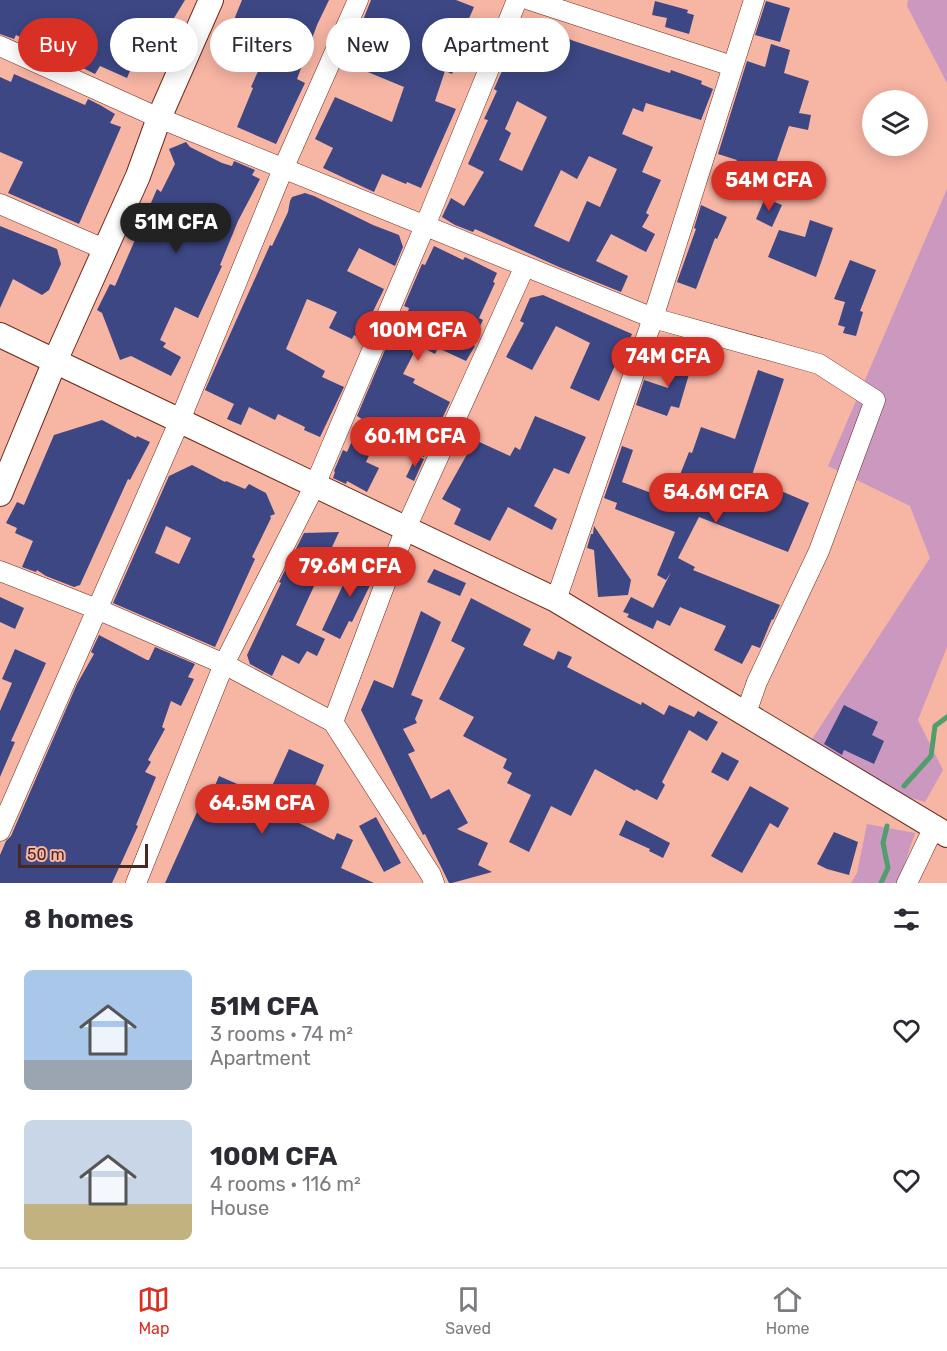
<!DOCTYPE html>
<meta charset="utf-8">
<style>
body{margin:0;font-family:Rubik,sans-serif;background:#f7f7f7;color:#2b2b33;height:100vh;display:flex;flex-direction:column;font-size:22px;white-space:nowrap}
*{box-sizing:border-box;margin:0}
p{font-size:20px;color:#7c7c81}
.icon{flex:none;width:33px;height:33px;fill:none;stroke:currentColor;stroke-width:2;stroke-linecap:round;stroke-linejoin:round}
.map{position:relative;height:883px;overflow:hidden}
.panel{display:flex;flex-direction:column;background:#fff;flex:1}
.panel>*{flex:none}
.top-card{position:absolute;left:18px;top:18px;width:600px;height:54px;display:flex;gap:12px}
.buttons{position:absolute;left:862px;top:90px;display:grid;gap:12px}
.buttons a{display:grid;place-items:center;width:66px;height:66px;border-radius:50%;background:#fff;box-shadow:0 3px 15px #0003;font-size:30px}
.scale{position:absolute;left:18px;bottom:15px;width:130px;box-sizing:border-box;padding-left:6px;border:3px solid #482820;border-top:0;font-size:16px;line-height:21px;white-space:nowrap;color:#482820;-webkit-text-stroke:4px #f7b5a4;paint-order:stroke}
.price{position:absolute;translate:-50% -51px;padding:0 14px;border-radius:21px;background:#d93025;color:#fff;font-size:20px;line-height:39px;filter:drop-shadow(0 2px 3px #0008)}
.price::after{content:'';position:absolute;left:50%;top:36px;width:18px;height:14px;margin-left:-9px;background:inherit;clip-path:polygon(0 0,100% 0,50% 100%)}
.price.selected{background:#222;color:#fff}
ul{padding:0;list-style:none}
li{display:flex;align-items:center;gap:18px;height:150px;padding:0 24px}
li span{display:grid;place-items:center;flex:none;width:168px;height:120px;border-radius:9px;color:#555}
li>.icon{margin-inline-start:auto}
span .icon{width:72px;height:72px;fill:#fffc;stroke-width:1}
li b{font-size:26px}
h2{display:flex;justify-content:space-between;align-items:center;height:72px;padding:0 24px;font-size:26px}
.tag{padding:0 21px;border-radius:27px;background:#fff;box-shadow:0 3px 15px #0003;font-size:21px;line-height:54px}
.tag.selected{background:#d93025;color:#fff}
.menu{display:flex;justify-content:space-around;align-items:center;height:84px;border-top:2px solid #e1e1e2;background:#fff;font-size:16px;color:#7c7c81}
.menu a{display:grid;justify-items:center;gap:3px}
.menu .selected{color:#d93025}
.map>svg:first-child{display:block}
.green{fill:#cb98c0}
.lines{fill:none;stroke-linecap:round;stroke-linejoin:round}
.stream{stroke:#529d6d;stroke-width:5}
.building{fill:#3d4784;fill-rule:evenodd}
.minor-casing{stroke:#6f2b1b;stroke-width:21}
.tertiary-casing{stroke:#6f2b1b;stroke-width:26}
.minor{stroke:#fff;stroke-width:20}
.tertiary{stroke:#fff;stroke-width:24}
</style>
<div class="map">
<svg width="947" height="883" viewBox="0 0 947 883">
<rect width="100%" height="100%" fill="#f7b5a4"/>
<path class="green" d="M908 0H947V83L907 6Z
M947 189V647L918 720 943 770 925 802 883 790 807 747 930 558 910 506 828 466Z
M867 824 915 833 898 883H851L857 873Z"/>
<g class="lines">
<path class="stream" d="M904 786 931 756 935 726 947 717
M881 883 888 868 883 843 887 826"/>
</g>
<path class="building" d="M0 0H185L171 23 175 25 165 46 159 43 147 66 135 59 127 78 100 66 95 74 16 35 14 39 0 34Z
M242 0H329L317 25 297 79 305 83 276 144 237 127 253 88 251 87 260 67 221 52Z
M371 0H456L474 7 453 55 459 58 452 74 445 71 435 101 456 109 421 188 407 182 406 184 382 174 374 192 323 168 333 148 315 139 335 97 392 122 404 87 346 63Z
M655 1 688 10 687 13 694 15 689 34 665 27 667 18 652 15Z
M766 1 790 8 780 42 755 35Z
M527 22 574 41 670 73 671 70 702 81 701 84 713 89 701 120 646 103 643 112 633 108 622 134 653 147 642 172 661 180 646 213 649 215 642 227 655 234 646 252 611 234 596 261 628 276 621 292 559 267 475 229 473 232 455 225 442 217 451 198 464 206 484 172 468 164 488 120 484 119 497 91 494 89 516 40 519 42ZM517 101 547 117 522 171 499 160 511 133 505 129ZM589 156 617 169 600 207 587 201 569 242 534 226 561 170 577 179Z
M771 44 790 50 784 73 809 81 799 113 811 115 808 130 789 126 774 169 776 171 763 190 731 168 737 160 718 154 747 61 765 67Z
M14 74 85 105 88 99 100 105 115 114 110 123 121 127 79 224 8 193 23 162 0 152V77L11 82Z
M186 142 190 147 222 163 232 166 234 161 255 170 252 175 260 179 238 221 220 265 222 266 198 318 175 307 160 340 166 343 163 347 181 357 171 376 131 356 120 360 102 313 97 310 110 284 115 286 157 189 161 192 175 164 169 149Z
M305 193 314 196 373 225 399 235 403 247 395 266 359 248 347 271 384 289 360 338 354 335 352 339 329 328 337 312 307 299 286 349 325 371 322 377 344 387 320 437 304 430 305 427 278 414 275 420 249 407 241 425 227 419 234 404 205 390 270 245 272 246 288 212 290 201 292 197Z
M765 198 782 205 772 227 756 219Z
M701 205 727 217 717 239 715 238 696 289 677 282 696 229 694 228Z
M810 220 833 228 816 277 768 257 779 230 805 237Z
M0 226 57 249 61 264 49 290 42 295 13 279 0 308Z
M434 246 463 260 465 257 497 273 493 282 495 283 479 318 483 320 471 344 475 346 466 361 438 348 435 354 418 345 403 374 415 379 413 383 450 402 424 457 379 434 366 462 379 468 367 492 347 481 346 484 333 478 335 472 334 471 343 450 347 452 362 419 357 416 393 331 401 335 409 308 404 306 422 264 425 265Z
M850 260 876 270 860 311 863 312 856 336 843 333 845 327 838 325 845 302 834 299Z
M543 295 632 334 624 353 621 352 599 401 570 388 590 343 556 326 532 370 506 357 524 323 520 321 530 298Z
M679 350 695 354 679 408 671 406 667 416 636 405 644 380 668 388Z
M758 370 784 379 751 478 809 503 788 552 699 517 678 558 695 567 693 570 780 605 773 620 772 619 760 648 752 645 742 664 714 650 726 626 680 607 670 626 657 620 653 629 627 617 629 614 623 612 631 597 653 608 671 572 666 580 657 575 675 532 615 509 617 503 604 498 622 446 633 450 622 482 670 500 689 452 692 453 701 427 735 439Z
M535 416 586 437 569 474 554 468 534 506 557 519 552 530 508 507 490 541 454 524 461 509 442 499 475 440 510 456 515 447 520 450Z
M102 420 136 438 137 436 150 442 130 480 128 479 80 585 74 587 46 576 37 570 36 572 22 567 33 541 15 533 17 528 6 523 17 502 24 505 54 435Z
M416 456 424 459 414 481 406 477Z
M192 465 225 482 226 481 245 489 249 484 266 493 275 514 270 516 271 518 252 557 255 559 215 647 113 603 169 476ZM166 526 191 538 179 564 155 553Z
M594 526 631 580 628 595 598 597 594 550 587 548 591 534H593Z
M339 532 296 625 325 639 317 656 307 651 299 664 282 655 272 676 250 664 247 655 281 583 279 582 304 533Z
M356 557 378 569 352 622 349 621 340 639 322 630Z
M434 569 466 583 460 596 427 582Z
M0 597 24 608 15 629 0 622Z
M471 598 531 629 523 645 554 660 558 651 572 657 567 667 641 705 642 702 664 715 669 705 694 717 698 711 718 722 707 741 689 730 662 782 665 785 657 800 636 789 635 791 595 769 571 816 551 806 529 852 509 842 531 795 507 783 512 773 503 768 507 759 463 736 474 717 439 699 465 648 451 641Z
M421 611 441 622 411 695 423 700 415 719 417 723 403 729 415 751 408 754 431 799 449 789 468 823 457 829 488 843 478 865 492 872 452 883H449L425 834 423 835 361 710 374 680 393 688Z
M99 635 147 660H149L155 647 195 664 188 677 194 679 181 706 171 701 162 727 165 729 148 760 151 762 145 772 156 777 136 825 138 826 112 883H0V855L6 841 11 836 77 684 94 654 91 652Z
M15 649 46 663 11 741 15 742 0 777V711L12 683 2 679Z
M844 705 878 722 872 735 884 741 874 764 844 750 842 755 824 744Z
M289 749 324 765 299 823 334 840 337 833 353 840 341 868 374 883H165L206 792 211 795 219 776 267 797Z
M722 752 739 761 728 781 711 772Z
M750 786 789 808 778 828 770 823 742 873 711 856Z
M376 817 401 863 384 872 359 826Z
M626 820 670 843 663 858 649 851 650 849 619 835Z
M834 832 858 842 849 875 827 869 817 864Z"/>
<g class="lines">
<g class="minor-casing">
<path id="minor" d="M530 0 732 66
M0 46 159 118 653 318 819 364 875 400 819 551 757 682 746 713
M0 204 106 250
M0 571 97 609 224 664 333 722 431 875 434 883
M556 600 653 318 754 0
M333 722 406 528 525 266
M0 831 180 420 283 169 358 0
M136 883 224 664 315 485 425 226 517 0
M907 883 934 827"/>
</g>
<g class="tertiary-casing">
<path id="tertiary" d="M0 335 556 600 947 835
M0 494 55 361 138 176 159 118 211 0"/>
</g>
<use href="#minor" class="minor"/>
<use href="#tertiary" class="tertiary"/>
</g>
</svg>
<div class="buttons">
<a><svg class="icon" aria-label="layers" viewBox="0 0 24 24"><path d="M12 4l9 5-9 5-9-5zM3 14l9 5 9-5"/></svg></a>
</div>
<div class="scale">50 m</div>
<b class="price" style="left:769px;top:212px">54M CFA</b>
<b class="price selected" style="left:176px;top:254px">51M CFA</b>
<b class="price" style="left:418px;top:362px">100M CFA</b>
<b class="price" style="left:668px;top:388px">74M CFA</b>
<b class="price" style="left:415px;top:468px">60.1M CFA</b>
<b class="price" style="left:716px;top:524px">54.6M CFA</b>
<b class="price" style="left:350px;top:598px">79.6M CFA</b>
<b class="price" style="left:262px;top:835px">64.5M CFA</b>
<div class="top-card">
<a class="tag selected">Buy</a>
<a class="tag">Rent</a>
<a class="tag">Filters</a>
<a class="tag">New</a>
<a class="tag">Apartment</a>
</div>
</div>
<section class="panel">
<h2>8 homes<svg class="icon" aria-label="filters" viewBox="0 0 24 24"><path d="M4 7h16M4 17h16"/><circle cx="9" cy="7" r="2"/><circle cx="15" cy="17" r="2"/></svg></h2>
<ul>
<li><span style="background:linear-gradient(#a9c7e8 75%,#9aa5b1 0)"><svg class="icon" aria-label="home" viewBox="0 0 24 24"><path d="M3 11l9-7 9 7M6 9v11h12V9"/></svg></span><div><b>51M CFA</b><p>3 rooms · 74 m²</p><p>Apartment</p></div><svg class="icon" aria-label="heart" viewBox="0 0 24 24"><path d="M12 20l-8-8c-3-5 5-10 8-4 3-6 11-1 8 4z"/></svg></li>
<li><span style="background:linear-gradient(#c9d6e8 70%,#c2b280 0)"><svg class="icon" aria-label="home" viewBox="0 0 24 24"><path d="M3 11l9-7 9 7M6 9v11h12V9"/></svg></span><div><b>100M CFA</b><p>4 rooms · 116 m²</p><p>House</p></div><svg class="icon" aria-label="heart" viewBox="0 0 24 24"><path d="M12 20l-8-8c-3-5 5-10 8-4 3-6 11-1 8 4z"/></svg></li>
</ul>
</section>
<nav class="menu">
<a class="selected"><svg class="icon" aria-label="map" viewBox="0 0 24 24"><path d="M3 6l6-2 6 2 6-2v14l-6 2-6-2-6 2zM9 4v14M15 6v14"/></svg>Map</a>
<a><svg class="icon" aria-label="saved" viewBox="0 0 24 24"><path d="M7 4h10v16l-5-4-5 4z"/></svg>Saved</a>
<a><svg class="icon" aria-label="home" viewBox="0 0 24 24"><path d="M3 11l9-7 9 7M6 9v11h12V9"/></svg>Home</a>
</nav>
